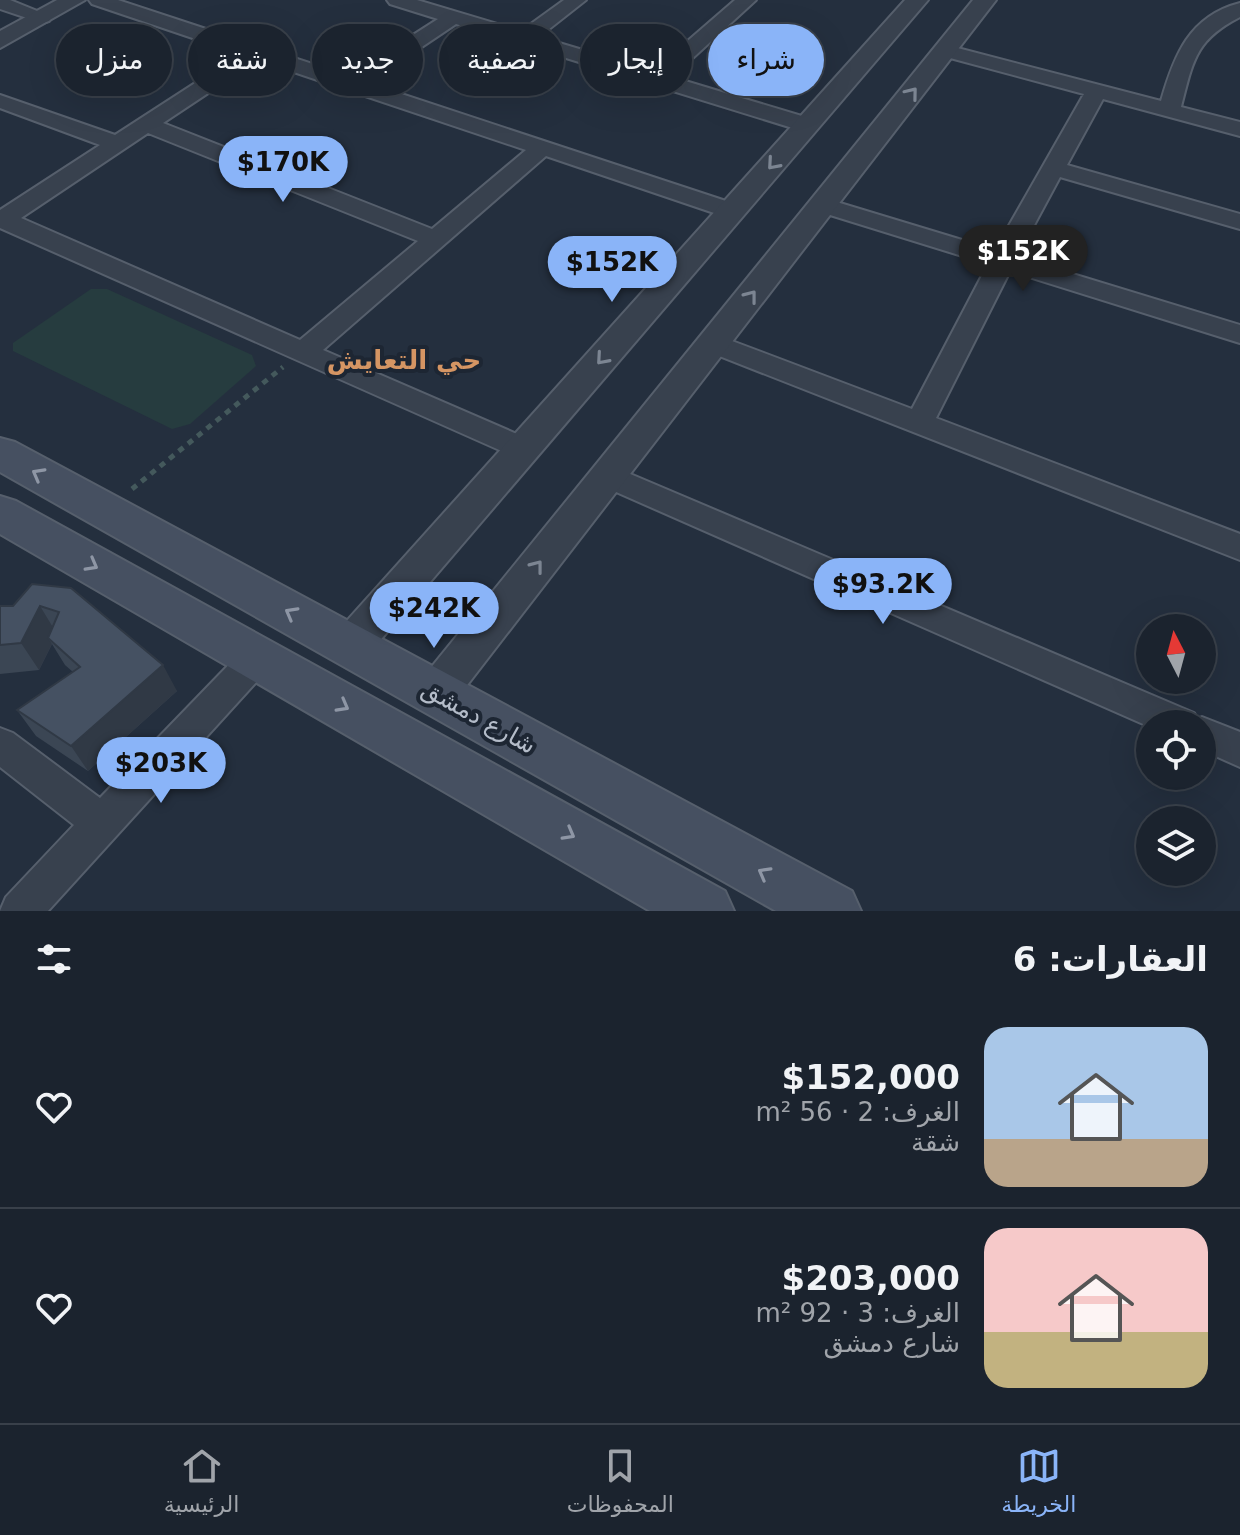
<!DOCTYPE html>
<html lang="ar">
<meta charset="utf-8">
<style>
body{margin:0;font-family:"DejaVu Sans","Noto Naskh Arabic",sans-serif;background:#242b36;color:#f1f3f6;direction:rtl;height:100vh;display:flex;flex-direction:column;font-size:30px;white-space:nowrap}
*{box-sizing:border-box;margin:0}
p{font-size:26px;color:#a0a4aa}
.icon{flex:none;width:44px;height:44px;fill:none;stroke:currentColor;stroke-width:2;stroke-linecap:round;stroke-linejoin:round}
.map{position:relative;height:911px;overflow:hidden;direction:ltr}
.side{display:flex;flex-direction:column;background:#1b232e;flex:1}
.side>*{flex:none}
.banner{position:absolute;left:24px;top:24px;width:800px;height:72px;direction:rtl;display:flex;gap:16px}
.needle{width:52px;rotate:354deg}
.controls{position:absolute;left:1136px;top:614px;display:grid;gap:16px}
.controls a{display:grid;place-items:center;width:80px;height:80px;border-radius:50%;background:#1b232e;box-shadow:0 8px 32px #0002,0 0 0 2px #39404a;font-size:40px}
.price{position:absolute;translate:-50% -68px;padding:0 18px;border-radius:28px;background:#8ab4f8;color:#111;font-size:26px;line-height:52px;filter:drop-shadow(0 2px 4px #0008)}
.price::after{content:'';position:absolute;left:50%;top:48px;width:24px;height:18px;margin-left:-12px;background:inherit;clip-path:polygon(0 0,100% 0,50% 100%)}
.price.on{background:#222;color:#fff}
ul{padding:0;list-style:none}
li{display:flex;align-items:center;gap:24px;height:200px;padding:0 32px}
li+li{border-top:2px solid #39404a}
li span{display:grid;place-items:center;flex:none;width:224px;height:160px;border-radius:24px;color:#555}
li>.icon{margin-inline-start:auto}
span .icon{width:96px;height:96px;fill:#fffc;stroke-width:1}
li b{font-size:34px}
h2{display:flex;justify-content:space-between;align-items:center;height:96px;padding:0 32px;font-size:34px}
.pill{padding:0 28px;border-radius:36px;background:#1b232e;box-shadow:0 8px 32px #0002,0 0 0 2px #39404a;font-size:28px;line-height:72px}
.pill.on{background:#8ab4f8;color:#111}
.tabs{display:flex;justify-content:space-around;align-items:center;height:112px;border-top:2px solid #39404a;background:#1b232e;font-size:22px;color:#a0a4aa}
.tabs a{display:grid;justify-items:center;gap:4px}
.tabs .on{color:#8ab4f8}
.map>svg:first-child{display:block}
.green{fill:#263c3f}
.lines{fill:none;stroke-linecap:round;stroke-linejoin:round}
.minor-casing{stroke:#565f6c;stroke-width:4}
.tertiary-casing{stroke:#565f6c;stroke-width:4}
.secondary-casing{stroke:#565f6c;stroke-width:4}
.path{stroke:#44595c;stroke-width:5;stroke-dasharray:6 6;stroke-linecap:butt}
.minor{fill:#38414e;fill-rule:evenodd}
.tertiary{fill:#38414e;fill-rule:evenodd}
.secondary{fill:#465061;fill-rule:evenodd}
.wall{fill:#3b4654}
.shaded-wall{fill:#303945}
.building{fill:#455162;stroke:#303945;stroke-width:2}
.oneway{stroke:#7c8592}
.oneway2{stroke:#8e96a5}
.labels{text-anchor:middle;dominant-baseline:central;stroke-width:8;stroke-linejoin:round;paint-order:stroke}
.street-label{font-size:24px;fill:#b4bcc9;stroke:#1d2633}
.neighbourhood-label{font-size:26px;font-weight:bold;fill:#d59563;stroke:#1d2633}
</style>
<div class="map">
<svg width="1240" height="911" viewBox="0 0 1240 911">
<rect width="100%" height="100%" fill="#242f3e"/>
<path class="green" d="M91 289H107L252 355 256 366 190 424 172 429 13 351V343Z"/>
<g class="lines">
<g class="minor-casing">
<path id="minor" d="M0 0H10L52 17 49 21 42 23 0 9Z
M89 0H118L349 76 438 19 390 4 387 0H417L521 31 564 0H586L539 37 653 71 735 0H756L672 77 815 120 818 125 807 132 799 130 456 24 368 83 741 206 744 211 741 216H723L546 156 323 350 533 441 537 449 533 457 522 460 0 228V210L100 145 0 108V95L115 135 240 54 92 4ZM258 60 526 150 432 229 163 123ZM148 133 418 241 300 340 21 218Z
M1240 3V17C1195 40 1193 61 1181 107L1240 122V136L1103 99 1067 165 1240 214V229L1060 177 1017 257 1240 325V343L1010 271 936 418 1240 534V560L704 350 700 344 704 338H724L912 409 988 264 814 210 810 205 814 200H830L995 250 1084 94 939 55 936 51 939 47 946 45 1161 101C1174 56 1189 16 1240 3Z
M609 465 1194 713 1197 719 1202 717 1240 732V767L1202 750V724H1150V727L598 484 594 476 598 468Z
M257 643 269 648 274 658 269 668 48 911H0L6 897 74 825 0 767V728L13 733 100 798 245 648Z"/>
</g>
<g class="tertiary-casing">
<path id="tertiary" d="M57 0H85L0 48V31Z
M905 0H928L365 658 350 663 335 658 329 646 335 634Z
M973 0H996L451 706 436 712 421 706 415 693 421 680Z"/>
</g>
<g class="secondary-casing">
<path id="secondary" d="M0 438 15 442 852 891 861 911H776L0 472Z
M0 496 16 501 725 891 734 911H650L0 534Z"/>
</g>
<path class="path" d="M132 489 283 367"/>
<use href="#minor" class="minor"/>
<use href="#tertiary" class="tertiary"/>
<use href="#secondary" class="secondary"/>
</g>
<path class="wall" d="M32 584 177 691 88 771 36 736 17 710 73 672 65 665 52 644 39 670 0 674V606H13Z"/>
<path class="shaded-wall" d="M40 606 57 634 48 638 52 644 39 670 21 643Z
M163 665 177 691 88 771 71 746Z"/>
<path class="building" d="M32 584 71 588 163 665 71 746 17 710 80 667 48 638 59 612 40 606 21 643 0 645V606H13Z"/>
<defs><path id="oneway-chevron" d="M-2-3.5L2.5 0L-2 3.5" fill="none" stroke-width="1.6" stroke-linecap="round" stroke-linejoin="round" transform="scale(2)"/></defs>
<g class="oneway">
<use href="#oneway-chevron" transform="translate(912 93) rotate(-51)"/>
<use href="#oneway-chevron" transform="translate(773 164) rotate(131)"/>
<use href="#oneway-chevron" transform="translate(751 296) rotate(-52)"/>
<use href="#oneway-chevron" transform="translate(602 359) rotate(131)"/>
<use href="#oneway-chevron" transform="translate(537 566) rotate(-52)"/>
</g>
<g class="oneway2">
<use href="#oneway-chevron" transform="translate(38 474) rotate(-151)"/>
<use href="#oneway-chevron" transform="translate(92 565) rotate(29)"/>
<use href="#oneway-chevron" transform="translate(291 613) rotate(-151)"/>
<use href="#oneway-chevron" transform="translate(343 706) rotate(29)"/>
<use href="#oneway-chevron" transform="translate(569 834) rotate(29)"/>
<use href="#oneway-chevron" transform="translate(764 873) rotate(-151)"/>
</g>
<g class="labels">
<g class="street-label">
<text transform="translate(479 717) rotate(29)">شارع دمشق</text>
</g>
<g class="neighbourhood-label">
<text x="404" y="360">حي التعايش</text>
</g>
</g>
</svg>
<div class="controls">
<a><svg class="needle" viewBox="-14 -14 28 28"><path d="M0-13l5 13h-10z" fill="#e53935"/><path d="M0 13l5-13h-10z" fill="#a0a4aa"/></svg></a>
<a><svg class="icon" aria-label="locate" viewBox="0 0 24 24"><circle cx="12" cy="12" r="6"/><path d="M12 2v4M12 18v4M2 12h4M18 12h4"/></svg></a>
<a><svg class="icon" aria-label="layers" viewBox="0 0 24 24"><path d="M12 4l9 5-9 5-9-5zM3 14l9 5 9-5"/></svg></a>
</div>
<b class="price" style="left:283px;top:204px">$170K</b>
<b class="price on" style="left:1023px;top:293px">$152K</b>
<b class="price" style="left:612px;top:304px">$152K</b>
<b class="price" style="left:883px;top:626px">$93.2K</b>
<b class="price" style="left:434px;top:650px">$242K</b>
<b class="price" style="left:161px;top:805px">$203K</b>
<div class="banner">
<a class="pill on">شراء</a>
<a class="pill">إيجار</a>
<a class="pill">تصفية</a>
<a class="pill">جديد</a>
<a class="pill">شقة</a>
<a class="pill">منزل</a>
</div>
</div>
<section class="side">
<h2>العقارات: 6<svg class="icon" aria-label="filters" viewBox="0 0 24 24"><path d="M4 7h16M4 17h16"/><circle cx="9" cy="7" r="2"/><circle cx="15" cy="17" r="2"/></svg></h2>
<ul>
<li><span style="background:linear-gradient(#a9c7e8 70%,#b9a48a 0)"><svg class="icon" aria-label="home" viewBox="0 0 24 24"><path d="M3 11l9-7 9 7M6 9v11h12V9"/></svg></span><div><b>$152,000</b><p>الغرف: 2 · 56 m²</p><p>شقة</p></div><svg class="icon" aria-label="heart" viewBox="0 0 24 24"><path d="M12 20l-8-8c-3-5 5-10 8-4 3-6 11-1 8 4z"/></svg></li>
<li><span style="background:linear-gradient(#f6c9c9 65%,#c2b280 0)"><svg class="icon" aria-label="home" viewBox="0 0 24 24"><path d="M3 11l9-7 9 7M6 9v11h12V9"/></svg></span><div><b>$203,000</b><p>الغرف: 3 · 92 m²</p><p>شارع دمشق</p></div><svg class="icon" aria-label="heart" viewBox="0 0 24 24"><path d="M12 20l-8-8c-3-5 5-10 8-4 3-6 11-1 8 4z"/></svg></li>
</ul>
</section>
<nav class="tabs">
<a class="on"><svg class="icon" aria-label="map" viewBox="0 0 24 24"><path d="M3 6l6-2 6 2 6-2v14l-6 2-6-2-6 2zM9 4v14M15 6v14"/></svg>الخريطة</a>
<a><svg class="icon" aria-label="saved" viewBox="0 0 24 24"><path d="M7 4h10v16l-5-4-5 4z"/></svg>المحفوظات</a>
<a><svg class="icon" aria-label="home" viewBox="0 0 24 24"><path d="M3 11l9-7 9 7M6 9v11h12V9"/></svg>الرئيسية</a>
</nav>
